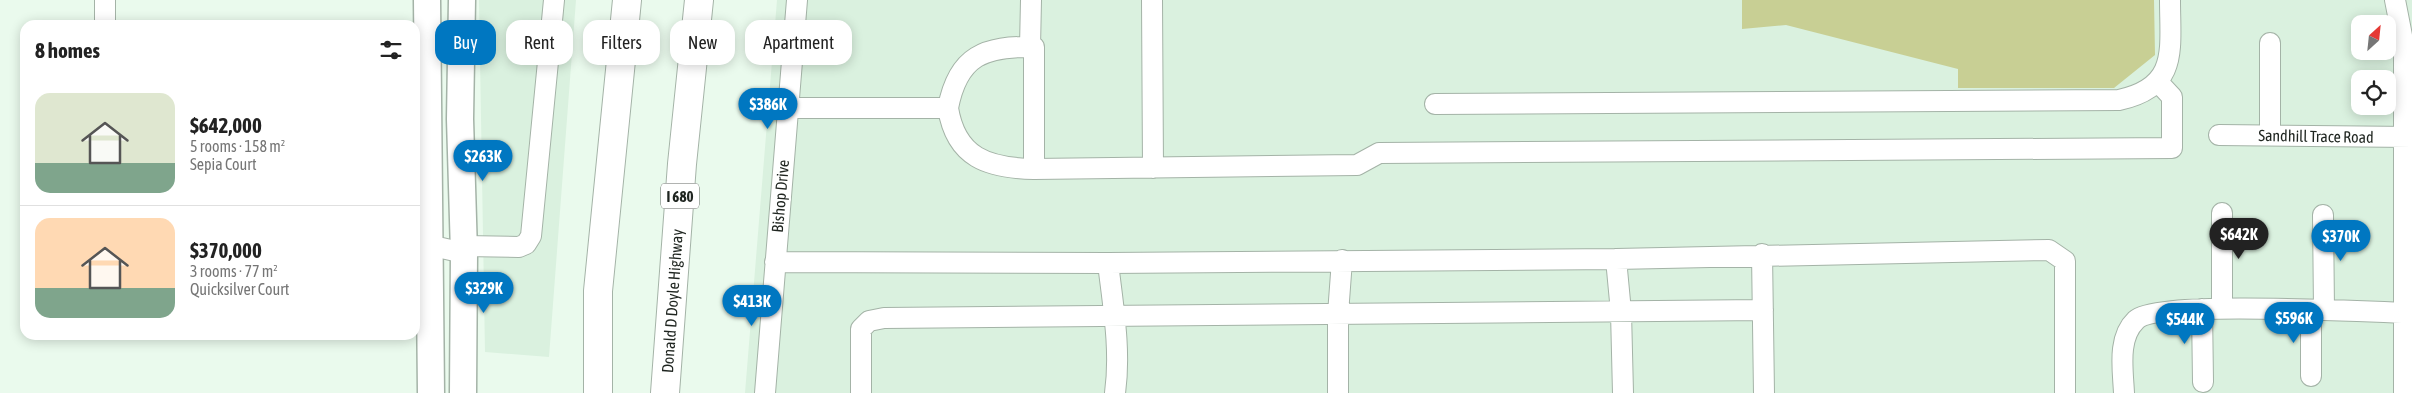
<!DOCTYPE html>
<meta charset="utf-8">
<style>
body{margin:0;font-family:"Asap Condensed",sans-serif;background:#f6f6f6;color:#222;height:100vh;display:flex;flex-direction:column;font-size:19px;white-space:nowrap}
*{box-sizing:border-box;margin:0}
p{font-size:16px;color:#767676}
.icon{flex:none;width:28px;height:28px;fill:none;stroke:currentColor;stroke-width:2;stroke-linecap:round;stroke-linejoin:round}
.map{position:relative;flex:1;overflow:hidden}
.panel{position:absolute;left:20px;top:20px;width:400px;height:320px;display:flex;flex-direction:column;background:#fff;border-radius:15px;box-shadow:0 2px 12px #0003}
.panel>*{flex:none}
.guide{position:absolute;left:435px;top:20px;width:475px;height:45px;display:flex;gap:10px}
.needle{width:32px;rotate:27deg}
.controls{position:absolute;left:2351px;top:15px;display:grid;gap:10px}
.controls a{display:grid;place-items:center;width:45px;height:45px;border-radius:10px;background:#fff;box-shadow:0 2px 12px #0003;font-size:25px}
.price{position:absolute;translate:-50% -42px;padding:0 11px;border-radius:18px;background:#0077c1;color:#fff;font-size:16px;line-height:32px;filter:drop-shadow(0 1px 2px #0008)}
.price::after{content:'';position:absolute;left:50%;top:30px;width:15px;height:11px;margin-left:-8px;background:inherit;clip-path:polygon(0 0,100% 0,50% 100%)}
.price.on{background:#222;color:#fff}
ul{padding:0;list-style:none}
li{display:flex;align-items:center;gap:15px;height:125px;padding:0 15px}
li+li{border-top:1px solid #e0e0e0}
li span{display:grid;place-items:center;flex:none;width:140px;height:100px;border-radius:15px;color:#555}
li>.icon{margin-inline-start:auto}
span .icon{width:60px;height:60px;fill:#fffc;stroke-width:1}
li b{font-size:21px}
h2{display:flex;justify-content:space-between;align-items:center;height:60px;padding:0 15px;font-size:21px}
.tag{padding:0 18px;border-radius:15px;background:#fff;box-shadow:0 2px 12px #0003;font-size:18px;line-height:45px}
.tag.on{background:#0077c1;color:#fff}
.map>svg:first-child{display:block}
.built{fill:#daf1df;fill-rule:evenodd}
.green{fill:#c8cf94}
.lines{fill:none;stroke-linecap:round;stroke-linejoin:round}
.minor-casing{stroke:#a4b3a7;stroke-width:22}
.major-casing{stroke:#a4b3a7;stroke-width:29}
.highway-casing{stroke:#a4b3a7;stroke-width:30}
.minor{stroke:#fff;stroke-width:20}
.major{stroke:#fff;stroke-width:26}
.highway{stroke:#fff;stroke-width:28}
.labels{text-anchor:middle;dominant-baseline:central;stroke-width:4;stroke-linejoin:round;paint-order:stroke}
.shield{fill:#fff;stroke:#626663;stroke-width:1}
.shield-label{font-size:15px;font-weight:bold;fill:#1f2520}
.street-label{font-size:16px;fill:#1f2520;stroke:#fff}
</style>
<div class="map">
<svg width="2412" height="393" viewBox="0 0 2412 393">
<rect width="100%" height="100%" fill="#eafaed"/>
<path class="built" d="M479 0H576L549 357 485 352Z
M777 0H2412V393H745ZM2360 24H2388V51H2360ZM2360 79H2388V106H2360Z"/>
<path class="green" d="M1742 0H2154L2155 55 2114 88H1958V69L1786 25 1742 29Z"/>
<g class="lines">
<g class="minor-casing">
<path id="minor" d="M1152 0 1153 168
M2395 0 2404 46V393
M105 25V0
M2270 43V135
M1030 47 1031 0
M1435 104 2119 100C2179 87 2170 50 2170 0
M788 108H948C958 55 985 46 1034 47V169C988 168 956 158 948 108
M2219 135 2412 137
M1034 169 1357 165 1379 153 2172 148V97L2158 82
M2222 213V308
M2323 215 2324 310
M415 242 464 253
M464 246 519 247 526 244 531 236 554 0
M1762 254 1764 393
M1616 259 1621 312 1623 393
M775 262 1108 263 1616 259 2049 250 2065 261V393
M1108 263C1113 306 1121 350 1115 393
M2202 309 2203 382
M2311 311V376
M765 393 797 0
M861 393V329L869 321 884 318 1763 310
M1338 393V314L1342 260
M2124 393C2123 370 2117 338 2136 320 2156 300 2371 312 2412 313"/>
</g>
<g class="major-casing">
<path id="major" d="M427 0 431 393
M462 0 460 119 464 253 463 393"/>
</g>
<g class="highway-casing">
<path id="highway" d="M598 393V291L627 0
M665 393 682 164 699 0"/>
</g>
<use href="#minor" class="minor"/>
<use href="#major" class="major"/>
<use href="#highway" class="highway"/>
</g>
<g class="labels">
<rect class="shield" x="661" y="183.5" width="38" height="25" rx="4"/>
<g class="shield-label">
<text x="680" y="196">I 680</text>
</g>
<g class="street-label">
<text transform="translate(2316 136) rotate(1)">Sandhill Trace Road</text>
<text transform="translate(780 196) rotate(-85)">Bishop Drive</text>
<text transform="translate(672 301) rotate(-86)">Donald D Doyle Highway</text>
</g>
</g>
</svg>
<div class="controls">
<a><svg class="needle" viewBox="-14 -14 28 28"><path d="M0-13l5 13h-10z" fill="#e53935"/><path d="M0 13l5-13h-10z" fill="#767676"/></svg></a>
<a><svg class="icon" aria-label="locate" viewBox="0 0 24 24"><circle cx="12" cy="12" r="6"/><path d="M12 2v4M12 18v4M2 12h4M18 12h4"/></svg></a>
</div>
<b class="price" style="left:768px;top:130px">$386K</b>
<b class="price" style="left:483px;top:182px">$263K</b>
<b class="price on" style="left:2239px;top:260px">$642K</b>
<b class="price" style="left:2341px;top:262px">$370K</b>
<b class="price" style="left:484px;top:314px">$329K</b>
<b class="price" style="left:752px;top:327px">$413K</b>
<b class="price" style="left:2294px;top:344px">$596K</b>
<b class="price" style="left:2185px;top:345px">$544K</b>
<div class="guide">
<a class="tag on">Buy</a>
<a class="tag">Rent</a>
<a class="tag">Filters</a>
<a class="tag">New</a>
<a class="tag">Apartment</a>
</div>
<section class="panel">
<h2>8 homes<svg class="icon" aria-label="filters" viewBox="0 0 24 24"><path d="M4 7h16M4 17h16"/><circle cx="9" cy="7" r="2"/><circle cx="15" cy="17" r="2"/></svg></h2>
<ul>
<li><span style="background:linear-gradient(#dfe7d0 70%,#7fa58c 0)"><svg class="icon" aria-label="home" viewBox="0 0 24 24"><path d="M3 11l9-7 9 7M6 9v11h12V9"/></svg></span><div><b>$642,000</b><p>5 rooms · 158 m²</p><p>Sepia Court</p></div></li>
<li><span style="background:linear-gradient(#ffd9b3 70%,#7fa58c 0)"><svg class="icon" aria-label="home" viewBox="0 0 24 24"><path d="M3 11l9-7 9 7M6 9v11h12V9"/></svg></span><div><b>$370,000</b><p>3 rooms · 77 m²</p><p>Quicksilver Court</p></div></li>
</ul>
</section>
</div>
